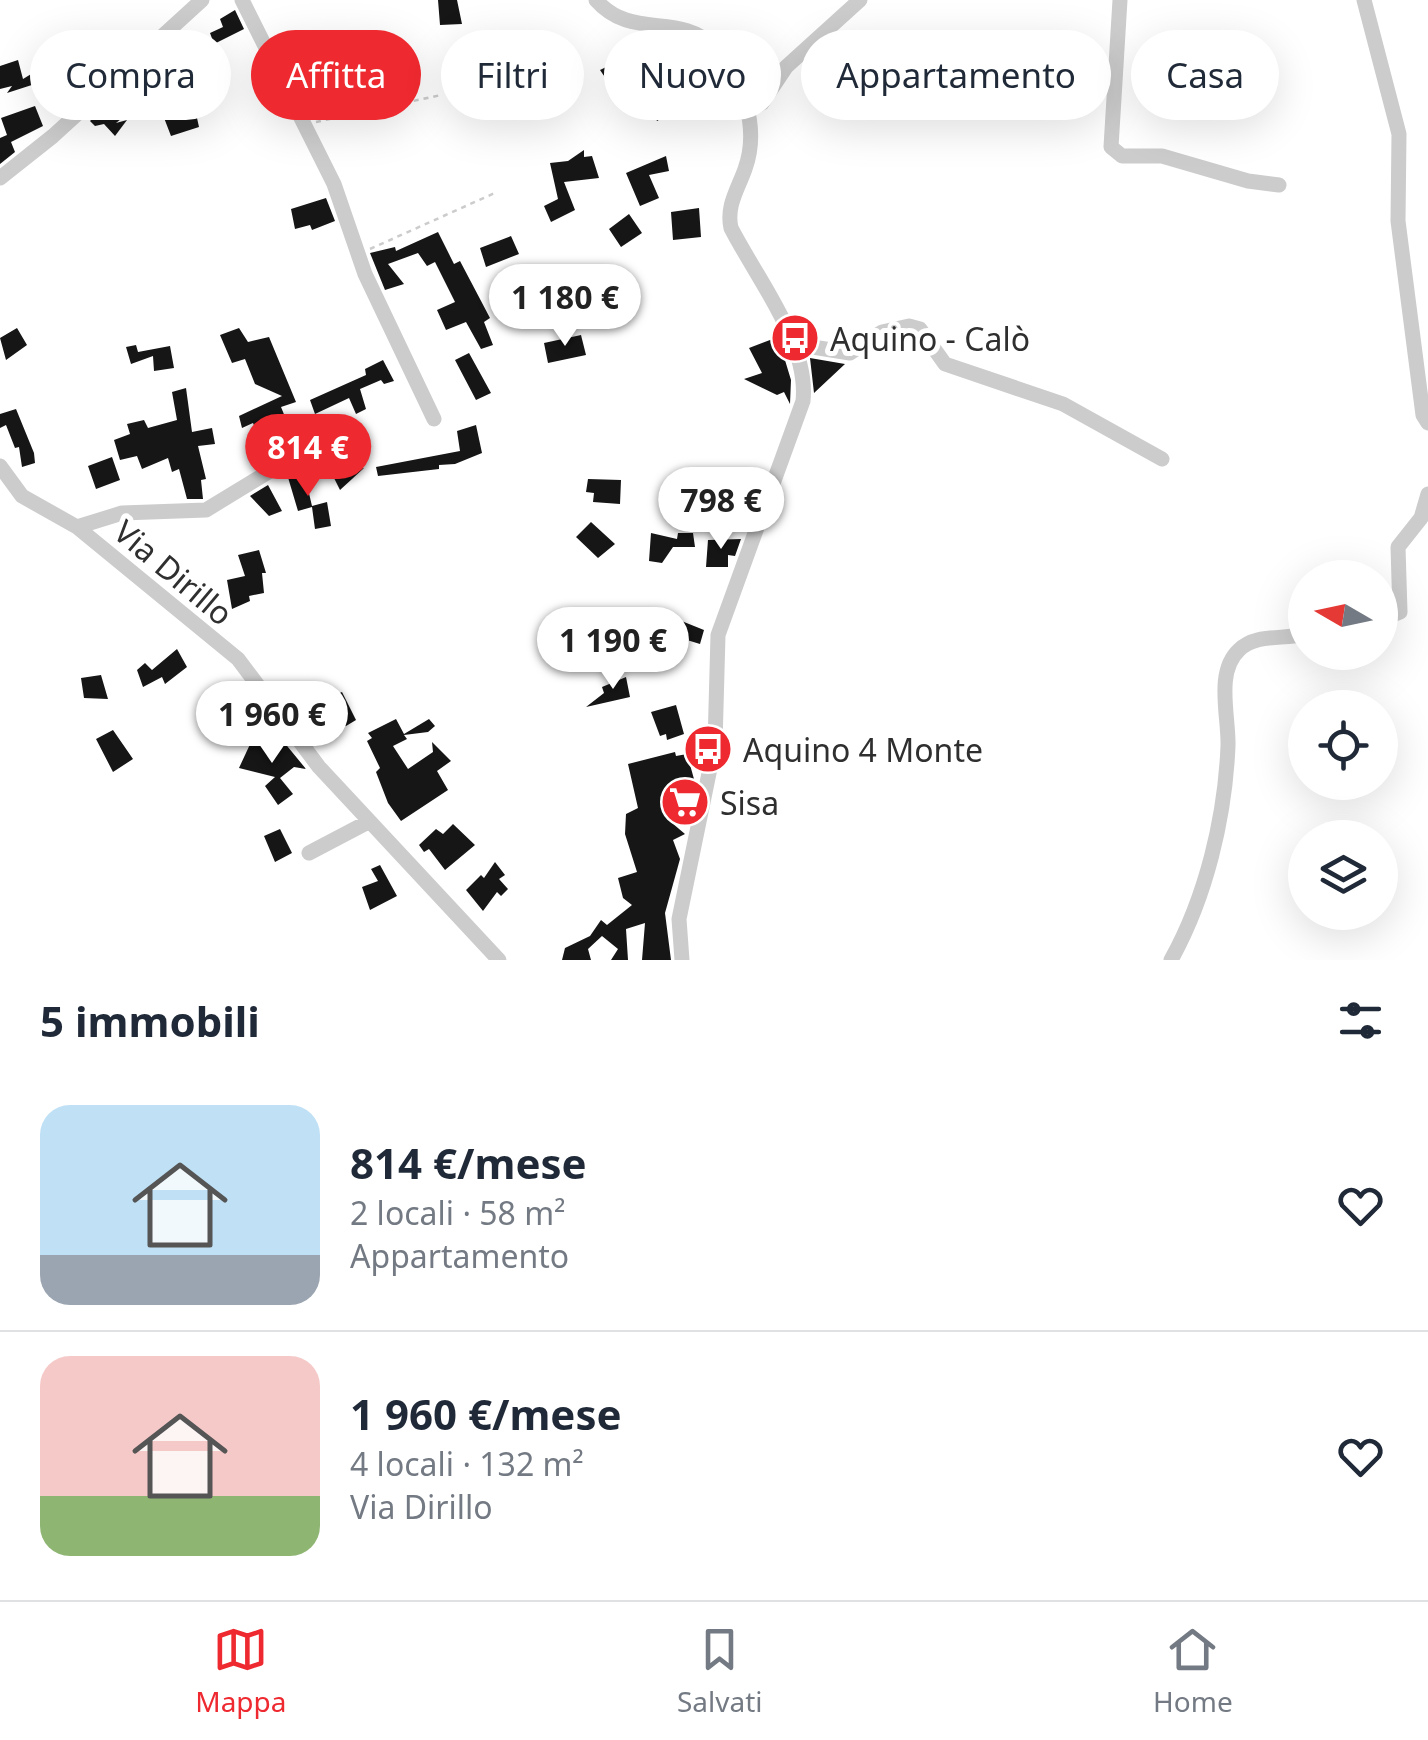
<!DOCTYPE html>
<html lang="it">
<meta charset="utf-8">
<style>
body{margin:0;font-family:"Noto Sans",sans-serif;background:#f2f2f3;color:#1f2937;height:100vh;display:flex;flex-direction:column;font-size:38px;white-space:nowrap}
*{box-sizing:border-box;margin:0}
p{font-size:32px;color:#747a83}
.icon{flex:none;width:55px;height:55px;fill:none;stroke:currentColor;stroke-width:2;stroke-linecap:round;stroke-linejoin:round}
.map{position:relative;height:960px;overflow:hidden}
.side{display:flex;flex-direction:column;background:#fff;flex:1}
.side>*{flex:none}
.hud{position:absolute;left:30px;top:30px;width:1370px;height:90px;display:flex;gap:20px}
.needle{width:65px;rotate:279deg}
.controls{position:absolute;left:1288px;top:560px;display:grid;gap:20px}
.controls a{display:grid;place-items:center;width:110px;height:110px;border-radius:50%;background:#fff;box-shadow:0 10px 40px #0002;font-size:50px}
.price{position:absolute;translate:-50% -85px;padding:0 22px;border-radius:35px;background:#fff;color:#222;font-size:32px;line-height:65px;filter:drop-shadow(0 2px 5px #0008)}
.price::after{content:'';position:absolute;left:50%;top:60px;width:30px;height:22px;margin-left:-15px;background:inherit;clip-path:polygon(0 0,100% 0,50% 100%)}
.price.selected{background:#ee2930;color:#fff}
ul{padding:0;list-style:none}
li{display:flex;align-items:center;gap:30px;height:250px;padding:0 40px}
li+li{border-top:2px solid #e0e1e3}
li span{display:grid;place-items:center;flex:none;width:280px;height:200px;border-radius:30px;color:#555}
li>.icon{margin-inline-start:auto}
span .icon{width:120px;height:120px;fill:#fffc;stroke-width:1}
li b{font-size:42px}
h2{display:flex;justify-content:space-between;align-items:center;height:120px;padding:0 40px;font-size:42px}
.tag{padding:0 35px;border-radius:45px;background:#fff;box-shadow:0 10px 40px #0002;font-size:35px;line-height:90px}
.tag.selected{background:#ee2930;color:#fff}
.tab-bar{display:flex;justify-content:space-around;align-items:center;height:140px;border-top:2px solid #e0e1e3;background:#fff;font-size:28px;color:#747a83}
.tab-bar a{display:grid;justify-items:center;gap:5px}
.tab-bar .selected{color:#ee2930}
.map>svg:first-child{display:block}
.building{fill:#161616}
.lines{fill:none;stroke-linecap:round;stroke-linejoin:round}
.path{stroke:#ccc;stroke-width:2.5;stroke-dasharray:5 5;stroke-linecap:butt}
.minor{stroke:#ccc;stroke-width:15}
.labels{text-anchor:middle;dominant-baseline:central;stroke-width:10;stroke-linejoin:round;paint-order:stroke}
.poi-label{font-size:32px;fill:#2f2f2f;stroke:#fff;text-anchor:start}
.street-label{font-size:32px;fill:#2f2f2f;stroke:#fff}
</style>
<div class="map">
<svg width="1428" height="960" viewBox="0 0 1428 960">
<rect width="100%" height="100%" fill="#fff"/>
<path class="building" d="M438 0H457L462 24 440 25Z
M235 10 244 29 214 44 210 33 223 27 220 19Z
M666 38 675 40 694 73 715 66 722 83 657 121 642 87 635 89 628 82 615 92 600 70Z
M18 60 23 79 46 65 54 76 40 87 38 83 7 93 12 86 0 89V66Z
M198 99 203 112 197 118 199 127 171 136 161 110Z
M107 104 121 119 116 123 127 120 115 136 104 124 95 126 90 121Z
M35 106 43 126 11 142 15 152 0 164V138L7 135 1 118Z
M584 150V157L592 156 599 178 564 182 575 210 551 222 544 206 558 199 550 163 568 161Z
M666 156 669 171 649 175 659 198 640 206 626 173Z
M326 198 335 221 312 230 310 225 295 229 291 209Z
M699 208 701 237 673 240 671 212Z
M629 214 642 233 621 247 609 229Z
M438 232 454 264 460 261 490 318 484 322 493 345 481 349 466 322 446 330 437 310 455 302 435 262 427 266 418 253 388 264 404 284 385 290 370 253 395 247 396 251Z
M511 236 519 254 486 267 480 248Z
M576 266 582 291 566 298 557 272Z
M17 328 27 345 6 360 0 338Z
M239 328 248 342 269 337 296 402 281 407 290 429 260 439 253 423 242 428 239 416 282 396 255 384 245 359 232 363 220 335Z
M581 335 586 355 548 363 544 343Z
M778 337 791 380 790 404 784 392 777 395 744 379 762 373 749 348Z
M136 345 138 352 170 346 174 368 154 371 153 356 131 364 126 347Z
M469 353 491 393 476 400 455 360Z
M810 358 845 364 814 393Z
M383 360 394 381 384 384 381 380 360 389 366 409 356 414 349 398 315 414 310 400 366 375 365 369Z
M186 388 192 432 212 428 215 444 198 446 206 479 201 480 203 499H187L179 469 172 472 168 458 142 469 137 456 120 460 114 440 130 434 127 424 144 420 148 428 177 420 172 392Z
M16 409 34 453 35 463 22 467 19 447 15 448 6 425 0 428V414Z
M476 425 482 453 455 464 439 465V469L378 476 376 467 460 451 457 431Z
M352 447 360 461 340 472 364 468 340 490 325 460Z
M112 457 120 480 96 489 88 466Z
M303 468 312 506 327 502 331 526 315 529 312 507 298 511 287 474Z
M588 479 621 480 620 504 593 502 594 493 586 492Z
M268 485 282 511 269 516 250 496Z
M591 522 615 544 598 558 576 537Z
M651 533 677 539 678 533H693L695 547H673L662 563 649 561Z
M741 539 735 556 728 555V567H706L708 540Z
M259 550 266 573H262L264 593 249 596 250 601 232 609 227 580 245 576 238 555Z
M623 608 643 629 630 647 606 624Z
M669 616 704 630 700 644 664 633Z
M177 649 187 667 165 684 162 677 143 687 137 670 145 663 152 670Z
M101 675 108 699 84 698 81 678Z
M626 677 630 697 586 707 604 693 602 687Z
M342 692 356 720 346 726 330 728 323 716 303 727 293 714Z
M676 705 684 734 667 740 666 734 660 736 651 712Z
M396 719 404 734 429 719 435 726 428 732 404 735 407 739 393 746 408 769 433 752 432 742 451 761 437 771 448 790 401 821 388 803 376 772 380 768 367 741 372 738 368 733Z
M113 730 133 759 113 772 96 739Z
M252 740 276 748 283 741 306 769 294 767 280 778 293 794 278 805 265 786 275 777 239 768Z
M675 752 676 756 687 754 694 779 687 822 672 823 685 834 673 840 680 859 665 913 671 960H642L645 923 626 929 628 960H611L618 949 602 936 588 949 591 960H562L565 948 590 936 601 920 607 925 632 905 623 898 618 878 637 872 625 834 626 814 638 808 628 764Z
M453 824 475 845 445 870 429 849 424 852 419 845 436 829 443 834Z
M280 829 292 853 275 862 264 836Z
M495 862 505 875 499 879 508 889 501 896 497 892 483 911 466 890 481 875 484 878Z
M380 865 397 896 370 910 362 887 378 881 371 869Z"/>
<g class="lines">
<path class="path" d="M316 122 441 95
M370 249 497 192"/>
<path class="minor" d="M242 0 334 184 365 274 434 419
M596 0C632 41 679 11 714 47 743 77 760 128 745 169 738 189 726 206 731 228 757 279 809 343 803 401L718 635 715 744 679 919 682 960
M1120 0 1111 147 1122 156H1162L1248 181 1279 185
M1364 0 1399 134 1398 221 1423 415 1428 423
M747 111 762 103 786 67 860 0
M0 178 53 136 202 0
M794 344 850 353 882 332 909 326 920 329 945 364 1063 404 1162 459
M0 466 22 496 77 527 238 659 319 767 499 960
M77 527 122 513 206 510 311 446
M1380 620 1400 612 1398 547 1421 518 1428 494
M309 853 368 822
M1171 960C1206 897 1225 818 1228 746 1229 717 1215 672 1239 650 1256 633 1284 640 1305 634"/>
</g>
<defs>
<g id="bus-disc" transform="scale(2.5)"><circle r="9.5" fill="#ee2930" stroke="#fff"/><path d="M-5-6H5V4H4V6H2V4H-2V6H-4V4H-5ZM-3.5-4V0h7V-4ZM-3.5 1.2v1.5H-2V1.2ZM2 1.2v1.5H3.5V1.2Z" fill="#fff"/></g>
<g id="supermarket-disc" transform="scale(2.5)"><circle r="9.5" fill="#ee2930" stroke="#fff"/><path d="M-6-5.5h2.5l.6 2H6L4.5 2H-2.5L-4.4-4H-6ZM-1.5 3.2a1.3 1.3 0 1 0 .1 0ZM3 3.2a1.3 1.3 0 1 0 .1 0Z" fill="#fff"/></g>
</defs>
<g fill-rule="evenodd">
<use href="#bus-disc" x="795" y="338"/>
<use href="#bus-disc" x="708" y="749"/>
<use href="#supermarket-disc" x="685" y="802"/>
</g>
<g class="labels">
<g class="poi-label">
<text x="830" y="338">Aquino - Calò</text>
<text x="743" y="749">Aquino 4 Monte</text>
<text x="720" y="802">Sisa</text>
</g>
<g class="street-label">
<text transform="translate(174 572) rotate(40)">Via Dirillo</text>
</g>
</g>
</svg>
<div class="controls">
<a><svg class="needle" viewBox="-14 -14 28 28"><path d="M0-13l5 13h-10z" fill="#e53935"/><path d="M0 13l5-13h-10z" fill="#747a83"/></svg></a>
<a><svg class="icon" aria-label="locate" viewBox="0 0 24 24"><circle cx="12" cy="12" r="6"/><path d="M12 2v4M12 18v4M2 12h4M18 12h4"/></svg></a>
<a><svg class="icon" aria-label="layers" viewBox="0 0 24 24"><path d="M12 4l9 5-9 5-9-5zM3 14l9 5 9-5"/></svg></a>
</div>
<b class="price" style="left:565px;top:349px">1 180 €</b>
<b class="price selected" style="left:308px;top:499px">814 €</b>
<b class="price" style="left:721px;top:552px">798 €</b>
<b class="price" style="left:613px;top:692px">1 190 €</b>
<b class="price" style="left:272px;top:766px">1 960 €</b>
<div class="hud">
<a class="tag">Compra</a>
<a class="tag selected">Affitta</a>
<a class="tag">Filtri</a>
<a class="tag">Nuovo</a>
<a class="tag">Appartamento</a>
<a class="tag">Casa</a>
</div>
</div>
<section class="side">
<h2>5 immobili<svg class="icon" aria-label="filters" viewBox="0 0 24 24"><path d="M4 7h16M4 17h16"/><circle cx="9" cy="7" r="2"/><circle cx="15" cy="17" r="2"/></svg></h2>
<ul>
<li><span style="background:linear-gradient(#bfe0f5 75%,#9aa5b1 0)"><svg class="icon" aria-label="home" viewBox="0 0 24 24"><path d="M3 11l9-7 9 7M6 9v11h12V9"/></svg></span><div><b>814 €/mese</b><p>2 locali · 58 m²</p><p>Appartamento</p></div><svg class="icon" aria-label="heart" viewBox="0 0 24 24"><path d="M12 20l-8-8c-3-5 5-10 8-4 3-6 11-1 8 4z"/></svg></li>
<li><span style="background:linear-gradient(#f6c9c9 70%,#8fb573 0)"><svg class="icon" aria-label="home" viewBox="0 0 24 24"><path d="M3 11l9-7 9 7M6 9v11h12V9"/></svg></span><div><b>1 960 €/mese</b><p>4 locali · 132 m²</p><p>Via Dirillo</p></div><svg class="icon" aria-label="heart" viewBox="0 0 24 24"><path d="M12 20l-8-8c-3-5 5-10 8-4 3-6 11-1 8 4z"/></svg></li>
</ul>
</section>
<nav class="tab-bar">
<a class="selected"><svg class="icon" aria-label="map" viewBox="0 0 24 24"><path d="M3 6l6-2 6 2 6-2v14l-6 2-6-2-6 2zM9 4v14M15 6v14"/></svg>Mappa</a>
<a><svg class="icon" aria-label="saved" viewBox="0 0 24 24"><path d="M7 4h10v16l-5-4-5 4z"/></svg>Salvati</a>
<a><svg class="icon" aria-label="home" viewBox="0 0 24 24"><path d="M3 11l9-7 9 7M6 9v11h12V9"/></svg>Home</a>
</nav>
